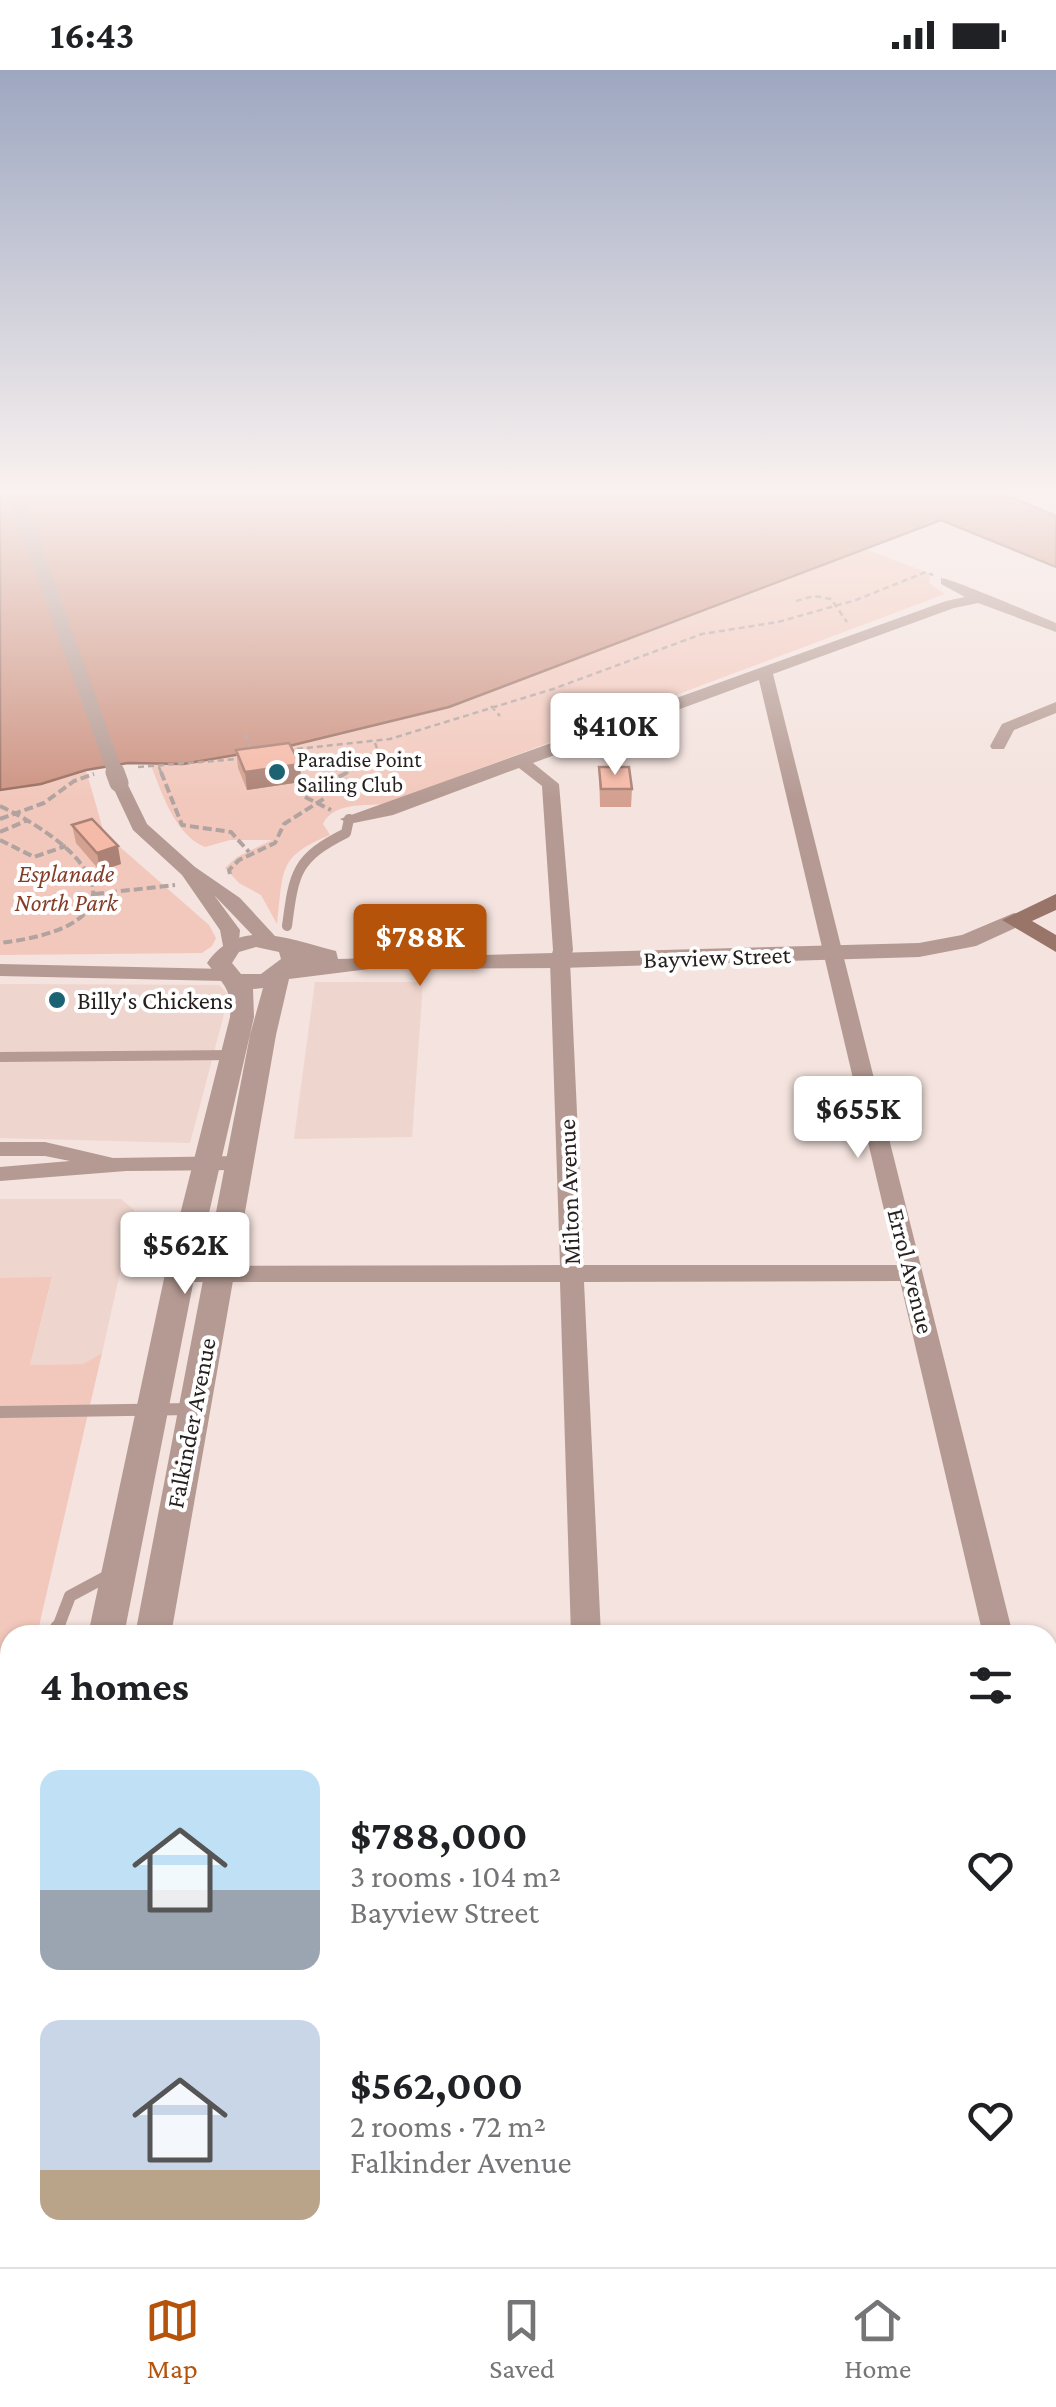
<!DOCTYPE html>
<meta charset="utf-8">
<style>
body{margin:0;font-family:"Crimson Pro",serif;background:#f2f2f2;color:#202124;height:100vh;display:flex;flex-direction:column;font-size:38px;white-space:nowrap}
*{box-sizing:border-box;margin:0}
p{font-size:32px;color:#757577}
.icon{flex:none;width:55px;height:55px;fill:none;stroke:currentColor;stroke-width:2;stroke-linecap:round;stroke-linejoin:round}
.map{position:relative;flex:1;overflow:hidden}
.panel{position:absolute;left:0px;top:1555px;width:1058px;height:642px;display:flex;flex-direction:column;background:#fff;border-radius:30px 30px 0 0;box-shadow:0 2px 8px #0004}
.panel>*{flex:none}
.price{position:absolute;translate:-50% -85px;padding:0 22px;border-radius:10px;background:#fff;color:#222;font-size:32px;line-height:65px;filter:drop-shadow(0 2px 5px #0008)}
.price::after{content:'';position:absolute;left:50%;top:60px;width:30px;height:22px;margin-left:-15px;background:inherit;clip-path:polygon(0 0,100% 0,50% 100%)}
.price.current{background:#b45309;color:#fff}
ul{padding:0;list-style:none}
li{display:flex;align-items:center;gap:30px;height:250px;padding:0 40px}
li span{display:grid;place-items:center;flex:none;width:280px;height:200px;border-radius:20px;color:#555}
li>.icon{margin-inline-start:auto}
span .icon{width:120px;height:120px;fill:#fffc;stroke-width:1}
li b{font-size:42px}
h2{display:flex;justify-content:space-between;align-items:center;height:120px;padding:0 40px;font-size:42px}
.status{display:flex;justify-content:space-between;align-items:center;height:70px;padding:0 50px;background:#fff;direction:ltr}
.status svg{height:28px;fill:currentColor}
.tab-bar{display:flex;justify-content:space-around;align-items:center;height:140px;border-top:2px solid #e0e0e0;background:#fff;font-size:28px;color:#757577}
.tab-bar a{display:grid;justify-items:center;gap:5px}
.tab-bar .current{color:#b45309}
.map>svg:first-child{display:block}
.built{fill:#eed5cd}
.green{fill:#f2c8bc}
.water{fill:#cd9483;stroke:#9b7164;stroke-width:2.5}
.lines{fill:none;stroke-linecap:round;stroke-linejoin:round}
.path-far2{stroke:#b1a39f;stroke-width:2.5;stroke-dasharray:6 4;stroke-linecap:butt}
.path-far1{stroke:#b1a39f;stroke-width:4;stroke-dasharray:9 4;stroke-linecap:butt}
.path{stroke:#b1a39f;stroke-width:5;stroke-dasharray:15 8;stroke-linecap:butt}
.service-far2{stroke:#b49a92;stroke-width:10}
.service-far1{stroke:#b49a92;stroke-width:12}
.service{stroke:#b49a92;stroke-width:16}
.minor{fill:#b49a92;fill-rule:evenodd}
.tertiary{fill:#b49a92;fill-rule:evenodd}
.secondary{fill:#997469;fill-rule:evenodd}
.minor-bridge-far1{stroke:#b49a92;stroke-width:15}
.minor-bridge{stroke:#b49a92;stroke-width:19}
.wall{fill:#d4a090}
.shaded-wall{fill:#ac8276}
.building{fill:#f6baa8;stroke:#ac8276;stroke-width:2.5}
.poi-dot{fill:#1b6272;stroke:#fff;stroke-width:4}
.labels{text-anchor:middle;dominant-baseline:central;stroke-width:8;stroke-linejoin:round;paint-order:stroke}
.far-poi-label{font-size:22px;fill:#251f1d;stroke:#fff;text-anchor:start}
.park-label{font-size:25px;font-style:italic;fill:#853d29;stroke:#fff}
.street-label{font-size:25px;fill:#251f1d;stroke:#fff}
.poi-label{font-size:25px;fill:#251f1d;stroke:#fff;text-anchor:start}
</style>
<div class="status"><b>16:43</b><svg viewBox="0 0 49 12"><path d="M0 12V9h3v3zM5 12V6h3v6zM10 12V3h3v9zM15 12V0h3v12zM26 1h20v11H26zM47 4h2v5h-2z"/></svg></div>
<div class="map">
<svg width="1056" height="2197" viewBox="0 0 1056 2197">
<rect width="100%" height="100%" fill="#f4e3de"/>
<path class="built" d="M315 912H423L412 1067 294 1069Z
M0 914 219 915 229 925 190 1073 0 1068Z
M0 1129H121L134 1140 102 1283 83 1294 30 1295 52 1208H0Z"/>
<path class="green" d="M865 479 931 504 929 513 945 524 385 734C365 736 333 732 323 754L330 765C276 787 284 801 277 854L261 825 239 813 225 798 237 787 272 770H230L205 777C174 764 162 723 150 693L183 694 289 676 449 637Z
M86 700 104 763 209 855 216 868 212 876 202 883 0 885V720L41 714Z
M52 1207 30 1295 83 1294 102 1283 37 1565H10V1685L0 1729V1208Z"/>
<path class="water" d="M0 422H999L1056 446V497L941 450 449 637 289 676 183 694 128 693 86 700 41 714 0 720Z"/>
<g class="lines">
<path class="path-far2" d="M796 531 814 526 831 529 847 552
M491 636 500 646
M245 664 253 682
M287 680 390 669 553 619 702 564 778 552 856 530 926 502 933 505
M138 697 238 689
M159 697 162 705
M343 705 380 686 375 673"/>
<path class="path-far1" d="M161 702 182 755 231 762 249 782
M305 727 331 740
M0 736C98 783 148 855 0 873
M0 749 44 733 74 711 94 704
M0 762 28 750
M0 770 34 787 66 776
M230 804 229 800 239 790 275 773 284 754 325 728 327 713 348 702
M95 824 175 815"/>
<path class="path" d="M0 1903 10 1896
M171 2197 189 2188"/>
<path class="service-far2" d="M287 856C294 802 296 788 346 763L349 749
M0 987 236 985"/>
<path class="service-far1" d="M0 1342 191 1339
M57 1560 70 1526 113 1503"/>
<path class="service" d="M55 1565 58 1558"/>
<path class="minor" d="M941 508C950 508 1039 546 1056 553V562L978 533 954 538 773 604 1013 1565H983L900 1211 584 1212 601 1565H571L560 1212H180L172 1210 168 1204 172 1198 180 1196 560 1195 550 891 553 880 542 716 519 698 393 745 349 754 340 749 946 531 965 527 941 514ZM759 610 897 1195H584L570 891 573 880 559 714 533 693Z
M1056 632V643L1014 660 1004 679H992L990 676 1002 654Z
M119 708 127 713 147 754 195 797 240 828 275 866 278 870 275 874H261L214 825 240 860 238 881H224L220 860 182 805 133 760 111 713Z
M0 894 225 899 235 905 225 911 0 906Z
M0 1072H45L113 1088 239 1086 250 1093 239 1100 126 1101 0 1111V1097L70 1091 45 1086H0Z
M1048 1757 1056 1760V1824L1048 1820Z
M592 2188H630V2197H592Z"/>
<path class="tertiary" d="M1014 843 1022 845 1026 850 1022 855 976 876 919 887 560 898 369 899 289 909 276 965 171 1565H135L250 965 263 918 253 919 254 947 195 1204 124 1565H88L165 1204 230 947C233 920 223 914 207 893 240 846 288 869 336 881L338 889 919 873 962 865ZM256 877 279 882 281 889 261 904H241L232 893 239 882Z
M10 1958V2006L0 2011V1962Z
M0 2067 10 2071V2117L0 2113Z
M204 2188H266L270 2197H207Z"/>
<path class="secondary" d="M1056 824V840L1032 851 1056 865V882L1002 850Z"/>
<path class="minor-bridge-far1" d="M14 422 116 705"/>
<path class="minor-bridge" d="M115 702 119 713"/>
</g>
<path class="wall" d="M236 680 300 694 301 712 247 720 238 698Z
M599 697 632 719 631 737H600Z
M72 755 121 794 100 801 76 773Z"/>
<path class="shaded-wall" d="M300 694 301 712 247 720 245 702Z
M118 776 121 794 100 801 97 783Z"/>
<path class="building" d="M289 673 300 694 245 702 236 680Z
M599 697H629L632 719H601Z
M92 749 118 776 97 783 72 755Z"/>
<linearGradient id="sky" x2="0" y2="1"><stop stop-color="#9da7c0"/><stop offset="0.58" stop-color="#faf2f0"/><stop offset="1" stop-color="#faf2f0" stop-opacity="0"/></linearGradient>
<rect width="1056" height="729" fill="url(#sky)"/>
<g class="poi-dot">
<circle cx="277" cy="702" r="10"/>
<circle cx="57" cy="930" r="10"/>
</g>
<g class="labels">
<g class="far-poi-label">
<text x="297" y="689">Paradise Point<tspan x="297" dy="25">Sailing Club</tspan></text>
</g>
<g class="park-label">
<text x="66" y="803">Esplanade<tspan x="66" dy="29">North Park</tspan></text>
</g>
<g class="street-label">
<text transform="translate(717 887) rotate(-2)">Bayview Street</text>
<text transform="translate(569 1122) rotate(-92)">Milton Avenue</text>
<text transform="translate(911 1201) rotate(76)">Errol Avenue</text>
<text transform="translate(191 1353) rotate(-79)">Falkinder Avenue</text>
</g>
<g class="poi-label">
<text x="77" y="930">Billy's Chickens</text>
</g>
</g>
</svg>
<b class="price" style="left:615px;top:708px">$410K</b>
<b class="price current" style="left:420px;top:919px">$788K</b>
<b class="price" style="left:858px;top:1091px">$655K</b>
<b class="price" style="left:185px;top:1227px">$562K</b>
<section class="panel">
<h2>4 homes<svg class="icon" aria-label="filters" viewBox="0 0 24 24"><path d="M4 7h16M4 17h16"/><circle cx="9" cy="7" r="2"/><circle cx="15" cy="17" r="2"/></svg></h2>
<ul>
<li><span style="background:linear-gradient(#bfe0f5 60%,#9aa5b1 0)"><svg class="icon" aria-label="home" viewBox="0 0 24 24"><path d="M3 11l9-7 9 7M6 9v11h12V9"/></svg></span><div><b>$788,000</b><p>3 rooms · 104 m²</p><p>Bayview Street</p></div><svg class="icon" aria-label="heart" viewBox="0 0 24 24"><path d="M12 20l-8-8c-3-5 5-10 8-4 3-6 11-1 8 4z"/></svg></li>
<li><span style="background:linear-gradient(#c9d6e8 75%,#b9a48a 0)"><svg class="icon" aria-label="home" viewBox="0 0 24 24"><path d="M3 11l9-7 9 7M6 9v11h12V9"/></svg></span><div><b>$562,000</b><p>2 rooms · 72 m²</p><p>Falkinder Avenue</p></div><svg class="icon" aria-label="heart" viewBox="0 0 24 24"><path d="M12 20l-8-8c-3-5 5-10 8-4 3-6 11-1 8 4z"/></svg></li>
</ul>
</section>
</div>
<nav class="tab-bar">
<a class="current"><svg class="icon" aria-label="map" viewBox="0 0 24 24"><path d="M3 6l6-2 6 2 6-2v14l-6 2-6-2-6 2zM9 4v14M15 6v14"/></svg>Map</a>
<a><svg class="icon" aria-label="saved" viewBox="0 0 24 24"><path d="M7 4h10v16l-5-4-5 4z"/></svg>Saved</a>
<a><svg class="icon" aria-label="home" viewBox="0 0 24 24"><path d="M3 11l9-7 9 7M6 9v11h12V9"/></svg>Home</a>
</nav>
